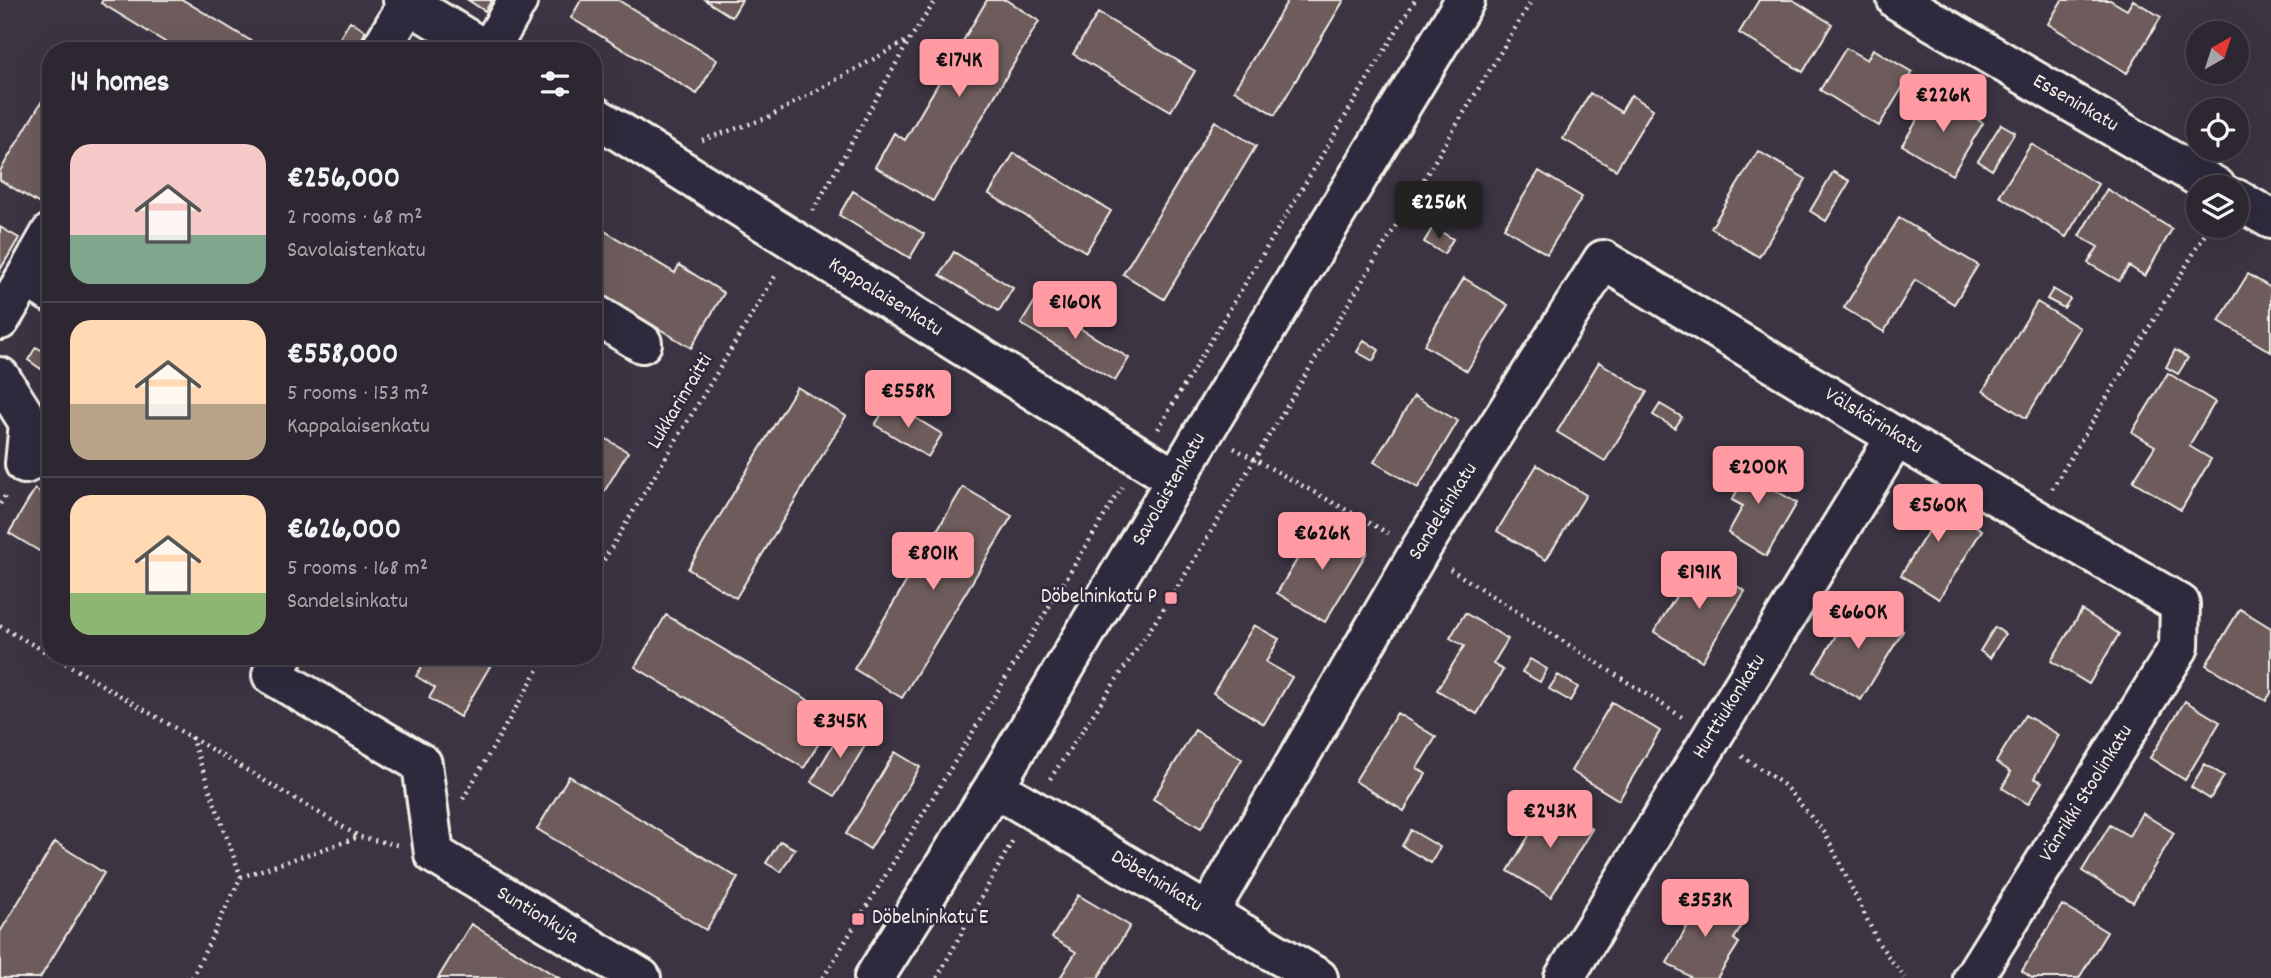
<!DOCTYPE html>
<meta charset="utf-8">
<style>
body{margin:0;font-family:Dekko,sans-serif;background:#352f3a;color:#f1f3f6;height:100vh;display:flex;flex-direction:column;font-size:26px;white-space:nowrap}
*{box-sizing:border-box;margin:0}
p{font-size:23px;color:#a7a5ac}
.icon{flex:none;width:38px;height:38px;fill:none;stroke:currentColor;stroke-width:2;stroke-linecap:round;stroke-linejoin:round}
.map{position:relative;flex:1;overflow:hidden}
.details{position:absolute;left:42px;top:42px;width:560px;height:623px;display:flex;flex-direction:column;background:#2d2732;border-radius:28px;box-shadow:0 7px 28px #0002,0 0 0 2px #48444d}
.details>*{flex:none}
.needle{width:46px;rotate:39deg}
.buttons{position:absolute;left:2186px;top:21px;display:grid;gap:14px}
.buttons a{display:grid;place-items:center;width:63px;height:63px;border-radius:50%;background:#2d2732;box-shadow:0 7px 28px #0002,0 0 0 2px #48444d;font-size:35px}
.price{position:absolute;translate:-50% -60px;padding:0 16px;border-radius:7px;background:#ff9aa2;color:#111;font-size:23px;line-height:46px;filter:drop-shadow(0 2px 4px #0008)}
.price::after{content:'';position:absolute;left:50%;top:42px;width:21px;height:16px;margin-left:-10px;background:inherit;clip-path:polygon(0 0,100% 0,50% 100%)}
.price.on{background:#222;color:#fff}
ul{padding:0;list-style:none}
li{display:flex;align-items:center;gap:21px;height:175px;padding:0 28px}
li+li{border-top:2px solid #48444d}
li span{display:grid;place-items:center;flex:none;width:196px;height:140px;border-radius:21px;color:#555}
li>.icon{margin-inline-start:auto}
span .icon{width:84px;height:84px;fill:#fffc;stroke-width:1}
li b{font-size:30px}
h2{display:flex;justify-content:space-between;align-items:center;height:84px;padding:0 28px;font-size:30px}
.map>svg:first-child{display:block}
.building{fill:#6e5c5b;stroke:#f4f1e8;stroke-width:2}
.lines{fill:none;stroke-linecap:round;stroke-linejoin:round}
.minor-casing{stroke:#f4f1e8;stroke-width:44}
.path{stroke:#f4f1e8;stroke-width:4.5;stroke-dasharray:2 5;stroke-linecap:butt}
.minor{stroke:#2f2a3d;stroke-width:38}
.poi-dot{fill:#ff9aa2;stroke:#2f2a3d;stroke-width:2.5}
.labels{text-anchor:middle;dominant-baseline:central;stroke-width:5;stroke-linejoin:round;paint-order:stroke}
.street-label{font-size:21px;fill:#f4f1e8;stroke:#2f2a3d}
.poi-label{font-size:21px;fill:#f4f1e8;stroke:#2f2a3d;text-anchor:end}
</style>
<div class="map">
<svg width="2271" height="978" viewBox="0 0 2271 978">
<rect width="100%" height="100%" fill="#3c3443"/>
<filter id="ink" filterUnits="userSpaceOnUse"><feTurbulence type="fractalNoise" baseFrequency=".0143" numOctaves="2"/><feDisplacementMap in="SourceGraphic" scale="14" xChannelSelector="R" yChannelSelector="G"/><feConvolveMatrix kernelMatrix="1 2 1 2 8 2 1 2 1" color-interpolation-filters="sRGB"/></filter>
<g filter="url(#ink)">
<path class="building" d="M103 0H183L268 51H180L101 3Z
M468 0H492L485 11Z
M581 0H618L717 60 697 94 571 18Z
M705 0H742L732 17Z
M987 0H1006L1039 21 933 201 875 167 894 133 905 140Z
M1288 0H1344L1275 115 1234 90Z
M1759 0H1793L1832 24 1803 72 1739 33Z
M2062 0H2110L2127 10 2133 0 2161 17 2127 73 2048 24Z
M1098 13 1195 71 1171 111 1073 54Z
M350 21 366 31 355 51H338L334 48Z
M1846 48 1867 60 1873 49 1912 72 1879 126 1820 90Z
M51 86V185L40 204 0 180V171Z
M1590 93 1621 112 1631 95 1653 109 1616 170 1563 139Z
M1934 93 1983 123 1952 175 1902 145Z
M1215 121 1256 146 1164 299 1123 274Z
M2001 124 2015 132 1992 170 1978 161Z
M2031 144 2098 184 2066 237 1999 196Z
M1758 151 1806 179 1759 257 1711 228Z
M1014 153 1111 211 1086 252 989 194Z
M1539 171 1582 197 1547 254 1504 228Z
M1833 172 1850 181 1826 221 1810 211Z
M2107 189 2172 229 2145 276 2129 266 2119 281 2088 263 2098 247 2079 236Z
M853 191 924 234 910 258 839 215Z
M1899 218 1978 265 1954 304 1915 280 1884 332 1844 308Z
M593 224 675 273 679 265 724 293 691 348 593 289Z
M0 227 19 238 0 270Z
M1433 227 1453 239 1444 254 1424 242Z
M954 252 1013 288 999 311 940 275Z
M2248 274 2271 288V352L2219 321Z
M1464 278 1508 305 1467 371 1424 345Z
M2053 289 2070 299 2064 308 2047 299Z
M1035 301 1129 358 1115 381 1021 324Z
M2037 302 2080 328 2026 418 1983 391Z
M1364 340 1379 350 1373 361 1357 352Z
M36 347 50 355 41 369 28 360Z
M2175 350 2188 358 2178 374 2166 367Z
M1599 362 1647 392 1605 461 1557 432Z
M2168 373 2215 402 2189 446 2211 459 2181 510 2133 481 2155 446 2132 432Z
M797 387 846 416 736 598 688 569Z
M1414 396 1458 421 1418 488 1374 462Z
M889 402 942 434 928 457 875 425Z
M1660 404 1682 417 1675 428 1653 415Z
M593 431 628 452 595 507 593 505Z
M1746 453 1773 468 1763 483 1797 503 1766 556 1728 533 1743 506 1732 500 1737 491 1727 485Z
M1537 465 1586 495 1546 560 1497 531Z
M963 487 1012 516 902 698 854 669Z
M35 489 51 499V558L9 533Z
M1916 489 1982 530 1939 599 1901 575 1930 528 1902 511Z
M1319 523 1367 552 1325 622 1277 593Z
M1697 562 1745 591 1702 661 1654 632Z
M1856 602 1903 631 1861 700 1814 672Z
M2240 609 2271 628V693L2266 701 2206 665Z
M2082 610 2119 634 2089 684 2051 661Z
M1465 613 1508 639 1493 664 1503 670 1477 714 1437 690 1464 646 1450 638Z
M666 615 835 716 804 768 635 667Z
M1254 625 1279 639 1266 662 1292 677 1264 724 1213 693Z
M1995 627 2005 634 1990 658 1980 651Z
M429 656H496L460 717 429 698 435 688 416 676Z
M1530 659 1547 669 1540 682 1522 672Z
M1558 675 1578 687 1570 701 1549 689Z
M2185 701 2220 722 2185 780 2150 758Z
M1612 702 1660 731 1619 800 1571 771Z
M1397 713 1436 737 1417 768 1426 774 1404 811 1355 781Z
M2025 715 2059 735 2034 778 2042 782 2028 804 2002 788 2011 772 1996 762Z
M846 723 870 737 835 796 811 782Z
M1195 730 1242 759 1201 828 1153 799Z
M895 752 920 767 870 849 846 834Z
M2205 764 2224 776 2210 799 2191 787Z
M569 776 738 878 706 930 537 829Z
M1549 802 1592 829 1551 897 1508 871Z
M2142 813 2174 833 2133 902 2082 871 2110 825 2129 836Z
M1411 830 1440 847 1431 863 1402 846Z
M780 841 795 849 781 872 766 863Z
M55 842 104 873 40 978H0V932Z
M1688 889 1744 922 1734 939 1739 943 1717 978H1692L1667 963 1693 916 1677 907Z
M1078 895 1130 926 1098 978H1060L1076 952 1052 938Z
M2062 905 2107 932 2079 978H2032L2022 971Z
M471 924 559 978H438Z"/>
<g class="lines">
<g class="minor-casing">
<path id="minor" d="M403 0 487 51
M1897 0 2216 187
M380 51 408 3
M489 51 518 0
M593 115 1177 480
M2236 199 2271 219
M26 277 51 233
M593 313 642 343
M0 320 26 277 51 293
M0 377 29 423 25 464
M283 656 272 675 422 764 434 854 641 978
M994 787 1318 978
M1208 913 1420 550 1603 260 1896 437 2180 604 2179 647 1973 978
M874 978 994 787 1205 430 1465 0
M1564 978 1896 437"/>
</g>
<path class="path" d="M702 140 767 118 910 39 936 0
M813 211 910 39
M1158 429 1415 0
M1234 448 1388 533
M2052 489 2210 226
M0 504 7 493
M1450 569 1682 717
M593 578 777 273
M0 626 51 655
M53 656 360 837 397 845
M191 737 241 877
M1742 756 1784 785 1825 833 1879 944 1905 978
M1050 779 1171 598 1532 0
M463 799 546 656
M192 978 241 877 359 837
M823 978 1122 487
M937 978 1014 838"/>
<use href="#minor" class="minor"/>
</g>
</g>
<g class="poi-dot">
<rect x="1164" y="591" width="14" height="14" rx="3.5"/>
<rect x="851" y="912" width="14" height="14" rx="3.5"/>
</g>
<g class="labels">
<g class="street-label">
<text transform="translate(2075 104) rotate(30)">Esseninkatu</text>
<text transform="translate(885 298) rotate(32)">Kappalaisenkatu</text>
<text transform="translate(681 402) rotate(-59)">Lukkarinraitti</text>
<text transform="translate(1873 422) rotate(31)">Välskärinkatu</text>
<text transform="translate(1170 490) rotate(-60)">Savolaistenkatu</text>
<text transform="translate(1444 512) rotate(-58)">Sandelsinkatu</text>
<text transform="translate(1730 707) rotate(-58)">Hurttiukonkatu</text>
<text transform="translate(2087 794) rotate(-58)">Vänrikki Stoolinkatu</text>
<text transform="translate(1156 882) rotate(31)">Döbelninkatu</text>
<text transform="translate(537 916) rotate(31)">Suntionkuja</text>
</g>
<g class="poi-label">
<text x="1157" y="598">Döbelninkatu P</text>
<text x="872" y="919" text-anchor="start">Döbelninkatu E</text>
</g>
</g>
</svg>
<div class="buttons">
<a><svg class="needle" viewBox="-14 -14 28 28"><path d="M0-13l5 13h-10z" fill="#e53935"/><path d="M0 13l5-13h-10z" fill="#a7a5ac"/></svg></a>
<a><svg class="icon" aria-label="locate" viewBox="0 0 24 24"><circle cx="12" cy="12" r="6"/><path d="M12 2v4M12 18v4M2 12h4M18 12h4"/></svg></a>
<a><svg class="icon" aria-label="layers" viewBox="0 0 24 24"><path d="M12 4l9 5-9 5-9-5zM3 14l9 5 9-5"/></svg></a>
</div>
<b class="price" style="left:959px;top:99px">€174K</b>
<b class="price" style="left:1943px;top:134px">€226K</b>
<b class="price on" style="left:1439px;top:241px">€256K</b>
<b class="price" style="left:1075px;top:341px">€160K</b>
<b class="price" style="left:908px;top:430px">€558K</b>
<b class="price" style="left:1758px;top:506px">€200K</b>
<b class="price" style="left:1938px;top:544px">€560K</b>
<b class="price" style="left:1322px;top:572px">€626K</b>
<b class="price" style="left:933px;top:592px">€801K</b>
<b class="price" style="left:1699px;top:611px">€191K</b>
<b class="price" style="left:1858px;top:651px">€660K</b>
<b class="price" style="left:840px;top:760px">€345K</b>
<b class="price" style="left:1550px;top:850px">€243K</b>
<b class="price" style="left:1705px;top:939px">€353K</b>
<section class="details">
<h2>14 homes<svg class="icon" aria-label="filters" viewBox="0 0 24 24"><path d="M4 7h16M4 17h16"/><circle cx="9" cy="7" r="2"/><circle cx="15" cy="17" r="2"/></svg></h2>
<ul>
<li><span style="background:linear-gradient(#f6c9c9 65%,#7fa58c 0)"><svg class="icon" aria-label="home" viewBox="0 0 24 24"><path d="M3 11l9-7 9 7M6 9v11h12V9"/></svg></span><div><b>€256,000</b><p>2 rooms · 68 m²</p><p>Savolaistenkatu</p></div></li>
<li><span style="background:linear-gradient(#ffd9b3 60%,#b9a48a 0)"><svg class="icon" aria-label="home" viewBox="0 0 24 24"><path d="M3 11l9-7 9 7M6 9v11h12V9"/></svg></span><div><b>€558,000</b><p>5 rooms · 153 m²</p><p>Kappalaisenkatu</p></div></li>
<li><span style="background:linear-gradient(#ffd9b3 70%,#8fb573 0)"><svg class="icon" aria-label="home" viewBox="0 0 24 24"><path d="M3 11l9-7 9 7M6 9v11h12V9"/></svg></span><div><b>€626,000</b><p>5 rooms · 168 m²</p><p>Sandelsinkatu</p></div></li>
</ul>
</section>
</div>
